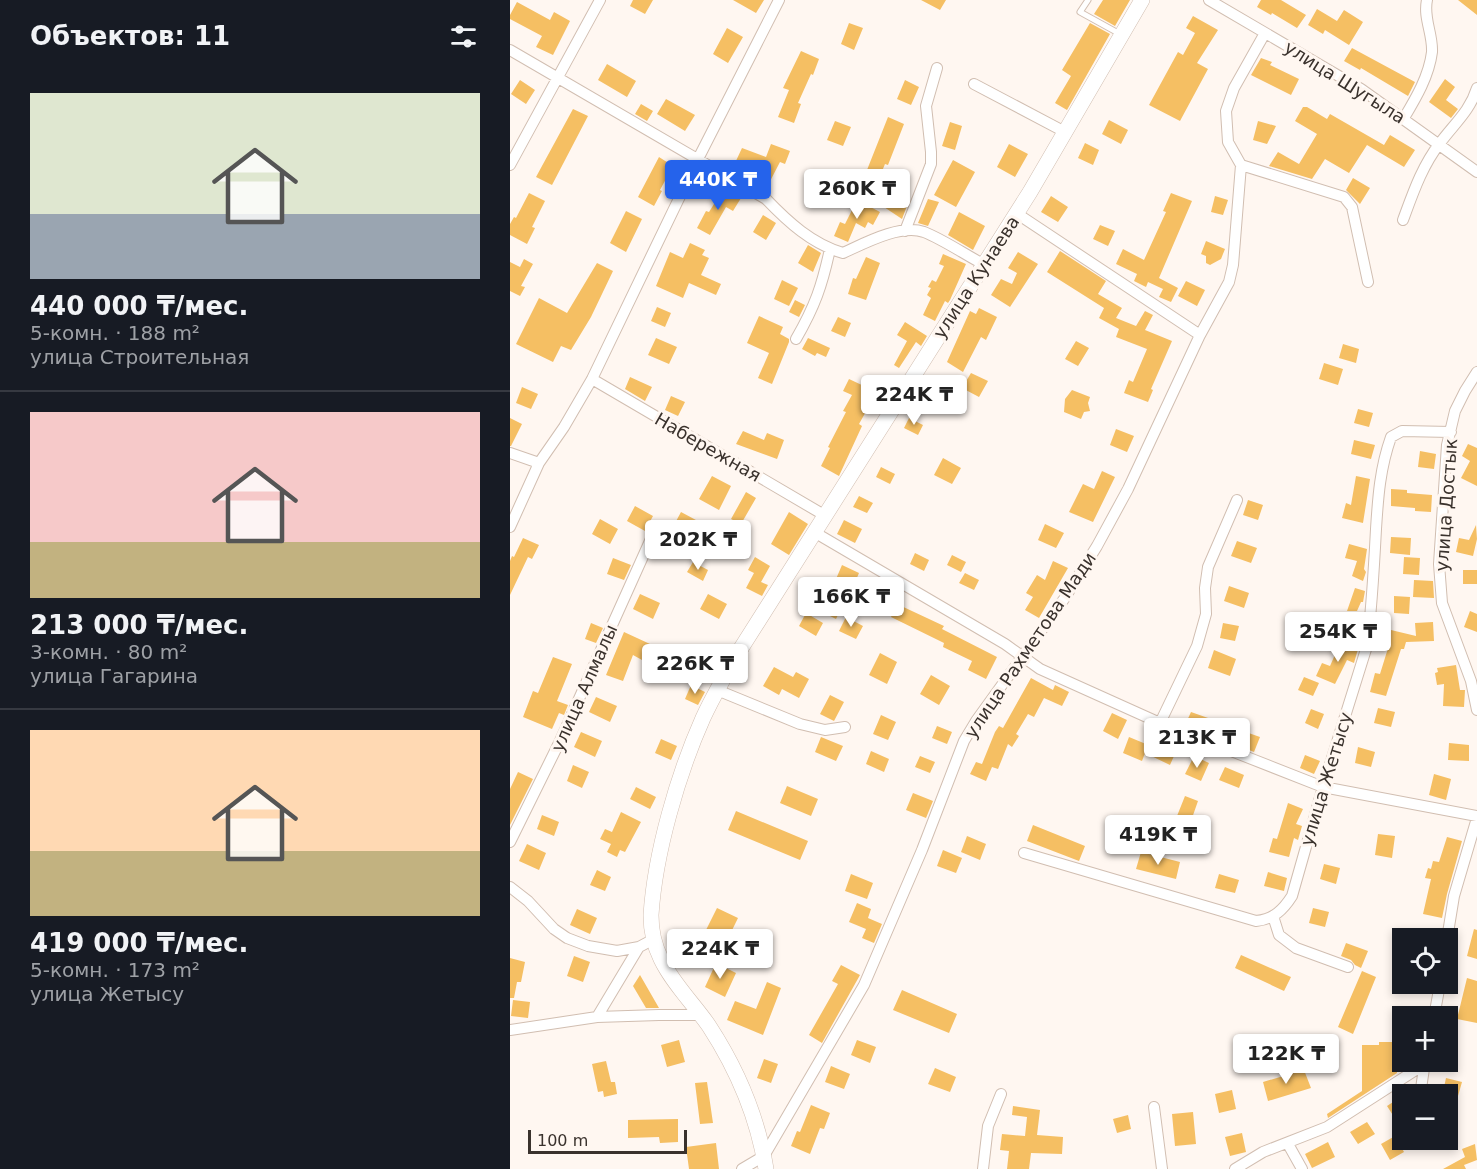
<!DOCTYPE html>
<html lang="ru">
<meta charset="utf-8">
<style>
body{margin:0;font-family:"DejaVu Sans",sans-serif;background:#20242c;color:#f1f3f6;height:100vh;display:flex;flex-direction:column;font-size:22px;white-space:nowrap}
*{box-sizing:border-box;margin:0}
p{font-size:20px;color:#9ea1a6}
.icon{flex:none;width:33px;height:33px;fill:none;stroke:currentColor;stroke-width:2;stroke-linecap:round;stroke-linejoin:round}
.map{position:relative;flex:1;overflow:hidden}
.details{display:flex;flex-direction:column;background:#171b24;width:510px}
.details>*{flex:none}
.tools{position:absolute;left:882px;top:928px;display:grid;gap:12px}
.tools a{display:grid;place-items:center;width:66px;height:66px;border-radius:0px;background:#171b24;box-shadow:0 3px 9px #0003;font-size:30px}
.scale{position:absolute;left:18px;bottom:15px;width:159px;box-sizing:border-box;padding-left:6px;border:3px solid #3a322d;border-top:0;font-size:16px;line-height:21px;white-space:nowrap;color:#3a322d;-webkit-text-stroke:4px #fff7f1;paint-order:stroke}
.price{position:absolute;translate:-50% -51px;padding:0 14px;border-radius:6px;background:#fff;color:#222;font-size:20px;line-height:39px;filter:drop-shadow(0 2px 3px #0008)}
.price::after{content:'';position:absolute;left:50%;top:36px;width:18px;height:14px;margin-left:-9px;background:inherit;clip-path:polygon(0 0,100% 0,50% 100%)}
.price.active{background:#2563eb;color:#fff}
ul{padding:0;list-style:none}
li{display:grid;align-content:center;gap:12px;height:318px;padding:0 30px}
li+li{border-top:2px solid #363941}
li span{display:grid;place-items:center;height:186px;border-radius:0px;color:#555}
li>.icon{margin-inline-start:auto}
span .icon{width:108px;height:108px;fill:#fffc;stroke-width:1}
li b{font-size:26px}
h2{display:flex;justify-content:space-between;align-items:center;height:72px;padding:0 30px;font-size:26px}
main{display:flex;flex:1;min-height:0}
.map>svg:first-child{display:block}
.building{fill:#f5bf63}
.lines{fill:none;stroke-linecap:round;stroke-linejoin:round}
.lane-casing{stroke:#d1beb1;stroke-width:7}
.street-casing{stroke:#d1beb1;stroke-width:12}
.secondary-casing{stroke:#d1beb1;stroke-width:16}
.lane{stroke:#fff;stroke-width:5}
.street{stroke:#fff;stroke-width:10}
.secondary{stroke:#fff;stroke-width:15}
.labels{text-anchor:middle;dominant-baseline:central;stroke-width:6;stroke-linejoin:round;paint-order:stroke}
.street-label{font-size:18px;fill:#3a322d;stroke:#fff7f1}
</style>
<main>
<section class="details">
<h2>Объектов: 11<svg class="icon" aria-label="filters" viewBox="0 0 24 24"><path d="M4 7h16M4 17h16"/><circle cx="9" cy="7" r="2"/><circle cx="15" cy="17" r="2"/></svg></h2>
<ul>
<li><span style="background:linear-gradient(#dfe7d0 65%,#9aa5b1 0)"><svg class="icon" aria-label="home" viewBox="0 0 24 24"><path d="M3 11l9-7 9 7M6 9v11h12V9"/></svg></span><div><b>440 000 ₸/мес.</b><p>5-комн. · 188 m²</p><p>улица Строительная</p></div></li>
<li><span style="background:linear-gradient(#f6c9c9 70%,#c2b280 0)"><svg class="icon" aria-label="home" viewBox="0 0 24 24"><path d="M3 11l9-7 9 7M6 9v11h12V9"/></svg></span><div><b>213 000 ₸/мес.</b><p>3-комн. · 80 m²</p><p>улица Гагарина</p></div></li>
<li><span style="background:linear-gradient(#ffd9b3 65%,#c2b280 0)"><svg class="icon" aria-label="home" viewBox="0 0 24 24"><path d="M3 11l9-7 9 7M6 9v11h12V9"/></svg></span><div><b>419 000 ₸/мес.</b><p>5-комн. · 173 m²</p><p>улица Жетысу</p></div></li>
</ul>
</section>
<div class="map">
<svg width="967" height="1169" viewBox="0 0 967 1169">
<rect width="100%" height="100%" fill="#fff7f1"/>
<path class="building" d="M123 0H143L135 14 120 6Z
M223 0H254L246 13Z
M411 0H436L430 10Z
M593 0H620L605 26 584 14Z
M751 0H771L796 15 787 28 762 13 761 15 747 7Z
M948 0H967V15Z
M7 2 40 20 44 12 60 21 43 55 26 47 32 36 0 19V15Z
M807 9 827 21 834 10 853 22 839 45 815 30 813 34 798 25Z
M683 16 708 30 687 63 698 69 670 121 639 105 668 52 673 55 685 33 676 28Z
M339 23 353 28 344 50 331 44Z
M580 23 600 34 557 110 545 103 561 76 552 70Z
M217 28 233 37 218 63 203 54Z
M842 48 905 82 898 96 851 68 850 70 834 61Z
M291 51 309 59 303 75 301 74 288 103 291 104 284 123 268 117 279 90 273 88Z
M751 58 762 62 760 65 789 79 781 95 741 75Z
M97 64 126 81 117 97 88 80Z
M935 79 945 87 936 100 948 109 941 118 919 102Z
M10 80 25 90 16 104 1 94Z
M395 80 409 87 401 105 387 99Z
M156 99 185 115 175 131 147 114Z
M131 104 143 111 137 121 125 114Z
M793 107H797L817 119 820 114 874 145 880 135 905 150 894 167 857 145 839 173 815 159 802 179 759 166 768 152 789 164 807 134 785 121Z
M63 109 78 116 42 185 26 177Z
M378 117 394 124 378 165 375 164 368 181 355 175Z
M599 120 618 130 611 144 592 134Z
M325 121 341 127 333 146 317 140Z
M748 121 766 126 757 144 743 140Z
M440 122 452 126 445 150 432 146Z
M575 143 589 150 583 165 568 158Z
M261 144 280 151 275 164 270 162 257 187 242 180 246 172 225 163 232 148 256 157Z
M499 144 518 154 505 177 487 167Z
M149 157 163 166 150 190 152 191 144 206 128 197Z
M443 160 465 172 446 207 424 195Z
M340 174 357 180 351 194 335 187Z
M843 178 860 188 850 204 836 190Z
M214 188 231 198 223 211 216 207 200 235 187 228 196 211 199 212Z
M19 193 35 201 22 227 25 228 17 244 0 235V224L4 217 6 218Z
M661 193 682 201 649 278 668 288 661 302 649 297 653 289 638 282 636 287 624 281 627 274 606 264 613 249 634 260 656 212 653 211Z
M381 196 397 206 392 219 374 207Z
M541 196 558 207 548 222 531 212Z
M705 196 718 200 713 215 701 212Z
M418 199 429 202 418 226 408 223Z
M347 200 370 212 363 225 358 222 355 228 346 223 338 242 324 236 330 222 335 224Z
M116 211 132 219 116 252 100 243Z
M449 212 475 226 463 250 438 235Z
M253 215 266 223 256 240 243 232Z
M590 225 605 231 598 246 583 239Z
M696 241 715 249 711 259 700 265 696 263V256L691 254Z
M180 243 195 250 192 255 199 258 191 275 211 284 206 295 179 283 173 298 146 286 160 252 173 258Z
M298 245 311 253 303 272 288 263Z
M550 251 596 281 588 294 612 308 606 318 626 326 635 311 643 315 635 330 662 341 641 389 643 390 638 402 614 393 619 380 623 382 637 349 606 337 609 329 589 318 594 308 537 272Z
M508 252 528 264 500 307 481 295 491 279 502 284 507 273 498 268Z
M433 254 456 264 440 300 438 303 435 301 425 321 413 315 421 298 417 295 421 288 418 287 422 280 426 282 434 266 429 264Z
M356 257 370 263 356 300 338 294 343 278 346 279Z
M14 259 23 264 11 286 15 287 10 296 0 291V262L10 267Z
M87 263 103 271 81 317 61 350 51 346 43 362 6 344 29 298 57 313Z
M272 280 288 288 279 306 264 299Z
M676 281 695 290 687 306 668 296Z
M285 300 295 305 289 317 279 312Z
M147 307 161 313 155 327 141 321Z
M469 308 487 317 476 340 471 337 453 372 437 362 460 311 466 314Z
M249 316 273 327 270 334 279 339V342L262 384 248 378 259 353 237 343Z
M328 317 341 323 335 337 321 331Z
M395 322 417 336 411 346 406 342 389 368 384 365 397 341 387 335Z
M146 338 167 347 159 364 138 355Z
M298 338 320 348 316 357 307 353 305 356 292 349Z
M566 341 579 348 568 366 555 359Z
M833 344 849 349 846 363 829 358Z
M814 363 833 369 828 385 809 379Z
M461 373 478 381 469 397 452 388Z
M431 375 443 381 428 407 412 398 419 385 424 388Z
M120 377 142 387 135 401 115 389Z
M339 379 356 387 353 394 363 399 349 424 352 426 329 476 311 466 320 448 318 447 336 412 333 411 342 395 333 391Z
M12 387 28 394 21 409 6 403Z
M562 390 580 397 578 403 580 411 574 412 571 419 554 412 555 399Z
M161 396 175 402 168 416 155 410Z
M848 409 863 413 859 427 844 423Z
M0 418 12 424 1 446H0Z
M399 418 413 425 408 435 394 428Z
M606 429 624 436 617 452 600 445Z
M233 431 254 440 257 433 274 440 267 459 226 444Z
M844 440 865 445 861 459 841 454Z
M958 444 967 448V486L951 478 960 461 952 456Z
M910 451 926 454 924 469 908 467Z
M433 458 451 468 442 484 424 475Z
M371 467 385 474 380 484 366 477Z
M592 471 605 477 583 522 559 512 573 484 584 489Z
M202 476 221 486 209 510 189 499Z
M846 476 860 479 853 523 832 518 836 503 841 505Z
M881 489 897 490V493L922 495 921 512 905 511V508L881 506Z
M236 492 246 498 231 524 221 519Z
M349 496 363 503 357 513 343 507Z
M738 500 753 505 748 520 733 515Z
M125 506 143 516 135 531 117 521Z
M171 512 199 527 189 546 171 536 174 530 164 525Z
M279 512 298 524 279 555 261 544Z
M90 519 108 529 100 544 82 534Z
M334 520 352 529 345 543 327 534Z
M535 524 554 533 546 548 528 540Z
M966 525 967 539 963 556 946 552 949 538 959 540Z
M881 537 901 538 900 555 880 553Z
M13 538 29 545 22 559 18 557 0 595V561L2 556 4 557Z
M727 541 747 548 741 563 721 556Z
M839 544 857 549 854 569 856 572 853 581 842 576 847 561 835 558Z
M405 553 419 560 414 571 400 564Z
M442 555 456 562 451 572 437 565Z
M245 557 260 566 251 582 258 585 252 596 236 588 244 573 238 570Z
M894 557 910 558 909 575 893 574Z
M103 558 121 565 114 580 97 574Z
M543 561 558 568 529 618 515 610 523 597 516 593 527 575 535 580Z
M183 562 198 570 193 581 177 572Z
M332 565 349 573 343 587 326 579Z
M953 570H967V584H953Z
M455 573 469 580 464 590 449 583Z
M904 580 923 581 924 598 903 597Z
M719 586 739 593 734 608 714 601Z
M845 588 855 591 853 602H851L847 611H837Z
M130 594 150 603 143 619 123 609Z
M198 594 217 604 209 619 190 609Z
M320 596 334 603 326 619 312 612Z
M884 596 900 597 899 614 884 613Z
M387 604 434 626 432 629 487 657 476 679 458 670 462 661 433 647 434 643 381 617Z
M960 611 967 614V632L954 627Z
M296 613 313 623 306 636 289 626Z
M336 617 353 626 346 639 329 631Z
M835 618 843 620 839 631 842 633 839 643 827 639Z
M923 622 924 641 896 642 894 649H891L876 696 860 692 865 673 870 674 879 645H877L881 630 906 636 905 623Z
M81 623 93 628 86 643 75 639Z
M713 623 729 626 725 641 710 638Z
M114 632 140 644 132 660 123 655 113 681 96 675Z
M831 641 848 649 844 663 837 660 825 684 806 676 812 663 820 666Z
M704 650 726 659 720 676 698 668Z
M202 653 213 660 204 675 193 668Z
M370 653 387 662 377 684 359 675Z
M43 657 62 664 47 701 58 705 54 715 49 713 42 729 13 717 23 691 28 693Z
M946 665 950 690H955L954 707 933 706 934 684 927 685 925 673 928 672 927 668Z
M264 667 283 677 286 672 299 679 289 698 272 689 269 695 253 686Z
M421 675 440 686 429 705 410 694Z
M794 677 809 683 803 696 788 690Z
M521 678 543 690 545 685 559 692 552 706 534 698 524 717 518 714 506 734 509 736 502 747 498 744 488 769 482 767 476 781 460 774 466 762 472 764 485 732 489 726 493 728Z
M181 685 195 692 188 705 175 699Z
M320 695 334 702 324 721 310 714Z
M86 697 107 706 100 722 79 712Z
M868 708 885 712 881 727 864 723Z
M801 709 814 714 808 729 795 723Z
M681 712 718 725 711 739 675 725Z
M602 713 617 720 608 739 593 731Z
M371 715 386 722 378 740 363 734Z
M427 726 442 732 437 744 422 738Z
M730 730 750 737 744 752 724 744Z
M71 732 92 741 85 757 64 747Z
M311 737 333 746 326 761 305 752Z
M619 737 648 749 653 739 668 747 660 765 635 753 632 761 613 753Z
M151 739 167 746 161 760 145 753Z
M939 743 959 745V761L938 760Z
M848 747 865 752 861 767 845 763Z
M361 751 379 759 374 772 356 764Z
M795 755 810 761 804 774 790 768Z
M410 756 425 762 420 773 405 767Z
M684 756 699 763 691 781 675 774Z
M63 765 79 772 72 788 57 781Z
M715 767 734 775 729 788 709 780Z
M8 772 23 779 0 825V789Z
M924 774 941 779 936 800 919 795Z
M277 786 308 799 301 816 270 803Z
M126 787 146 797 140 809 120 799Z
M403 793 423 801 416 818 396 810Z
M675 796 688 801 681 821 667 816Z
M778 803 793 809 786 824 792 826 788 840 784 838 779 857 759 852 763 838 767 839Z
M226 811 298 841 290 860 218 830Z
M111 812 131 822 115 852 110 850 107 857 97 852 101 844 90 839 95 829 102 832Z
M32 815 49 822 44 836 27 829Z
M523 825 575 846 569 861 517 841Z
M868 834 885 836 882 858 865 855Z
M457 836 476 844 470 860 451 852Z
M937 837 952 841 937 894 932 918 913 914 921 879 915 878 918 868 921 869 923 861 929 862Z
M17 844 36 853 29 870 9 861Z
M433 850 452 858 446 873 427 866Z
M631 852 670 862 666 879 626 869Z
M814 864 830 868 826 884 810 879Z
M87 870 101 877 95 891 80 885Z
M758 872 777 878 774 891 754 886Z
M341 874 363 883 357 899 335 891Z
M709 874 729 880 725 893 705 888Z
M347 903 361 909 358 918 372 924 364 943 352 938 356 929 339 922Z
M207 908 228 918 208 959 186 950Z
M803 908 819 912 815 927 799 923Z
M67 909 87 918 80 934 60 925Z
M964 929 967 930V959L957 956Z
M836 943 858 951 851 968 845 965 841 960 831 956Z
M731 955 781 977 774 991 725 968Z
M64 956 80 962 73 982 57 976Z
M0 958 15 962 11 982H7L4 998H0Z
M206 963 226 973 215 997 195 987Z
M331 965 350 975 312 1043 299 1035 328 984 322 981Z
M852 971 866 977 843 1034 828 1027Z
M130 975 149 1008H136L123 986Z
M957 978 967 981V1023L947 1019Z
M257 982 271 988 253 1035 217 1020 225 1001 246 1009Z
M392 990 447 1014 439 1033 383 1010Z
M3 1000 20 1002 18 1018 1 1016Z
M169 1040 175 1062 157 1067 151 1045Z
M347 1040 366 1047 360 1063 341 1055Z
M869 1042H882V1053H887V1073L818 1118 817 1114 852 1091V1045H869Z
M254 1059 268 1064 261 1083 247 1078Z
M96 1061 101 1082H105L107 1094 94 1097 93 1091 88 1092 82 1064Z
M321 1066 340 1074 334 1089 315 1082Z
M425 1068 446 1077 440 1092 418 1084Z
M794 1070 801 1088 758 1101 753 1082Z
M936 1078 952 1082 948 1096 933 1092Z
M197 1082 203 1123 190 1124 185 1083Z
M722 1090 726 1109 709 1113 705 1094Z
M892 1096V1116L886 1120 877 1106Z
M301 1105 320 1113 314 1129 310 1128 300 1154 281 1146 287 1131 290 1132Z
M503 1106 530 1110 527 1135 553 1137 552 1154 521 1153 519 1169H497L499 1151 490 1150 492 1134 515 1136 517 1117 502 1115Z
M683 1112 686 1144 665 1146 662 1114Z
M618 1115 621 1129 607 1133 603 1119Z
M168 1119V1142L150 1143 149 1137 118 1138V1120Z
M857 1122 865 1134 848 1144 840 1132Z
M732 1133 736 1152 720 1156 715 1137Z
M885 1136 894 1152 880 1160 871 1144Z
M818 1142 825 1157 802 1168 795 1154Z
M206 1143 209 1169H179L176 1147Z
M965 1144 967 1160 954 1165 956 1169H933L955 1157 952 1149Z"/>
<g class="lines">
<g class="lane-casing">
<path id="lane" d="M578 0 570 12 610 34"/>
</g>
<g class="street-casing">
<path id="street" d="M699 0 851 89 967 172
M755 33 724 88 716 111 718 142 731 165 834 197 842 207 858 282
M0 50 256 199C278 222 302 244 333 253 355 243 390 224 414 232 434 240 454 254 473 264
M464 84 555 132
M894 118C906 98 919 76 922 52 923 34 913 18 917 0
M0 165 90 0
M506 213 690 335
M893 220C903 193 912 166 930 143 944 124 960 111 967 88
M395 231 421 164V152L416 106 427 68
M286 339C305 306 312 286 320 249
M967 372 955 391 945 411 937 445 929 564 932 603 961 681 967 710
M82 379 314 515
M0 453 29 463
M0 527 29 463 54 427 82 379 188 159 269 0
M304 532 495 644 530 669 650 723 813 787 967 816
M207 690 290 724 315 730 335 727
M650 723 687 646 696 614 695 588 698 567 727 500
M0 842 50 741 144 532
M514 853 746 921C764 919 773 910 782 896L813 787 857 646C862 607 864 568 866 529 868 497 870 468 881 437L892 431 941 432
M0 887 18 901 44 929 57 938 78 946 107 951 129 947 144 939
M763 916 769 935 786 948 838 967
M937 939 944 896 967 818
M87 1017 129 947
M924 1017 930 984
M0 1030 87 1017 149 1015H190
M910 1095 915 1062
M644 1107 652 1169
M778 1144 792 1169
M232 1169 254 1156 354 985 412 850 454 741 466 721 554 599 587 546 618 489 690 335 719 282 723 265 731 165
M473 1169 478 1126 491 1094
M725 1169 753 1152 817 1127 915 1064"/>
</g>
<g class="secondary-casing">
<path id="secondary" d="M256 1169C248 1119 227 1069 199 1026 184 1004 163 984 151 959 145 947 141 930 141 915 145 853 168 774 193 718 202 698 213 680 223 661L520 192 632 0"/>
</g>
<use href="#lane" class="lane"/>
<use href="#street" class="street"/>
<use href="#secondary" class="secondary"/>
</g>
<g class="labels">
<g class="street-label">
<text transform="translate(835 82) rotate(32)">улица Шугыла</text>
<text transform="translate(466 277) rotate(-57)">улица Кунаева</text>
<text transform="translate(198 447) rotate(30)">Набережная</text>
<text transform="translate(936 505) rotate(-86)">улица Достык</text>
<text transform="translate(520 645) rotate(-56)">улица Рахметова Мади</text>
<text transform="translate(74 688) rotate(-66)">улица Алмалы</text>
<text transform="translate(816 779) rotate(-73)">улица Жетысу</text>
</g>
</g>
</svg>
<div class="tools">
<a><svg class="icon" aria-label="locate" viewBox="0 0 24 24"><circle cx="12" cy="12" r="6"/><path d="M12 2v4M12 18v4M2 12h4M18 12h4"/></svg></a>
<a>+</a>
<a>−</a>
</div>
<div class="scale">100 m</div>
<b class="price active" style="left:208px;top:211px">440K ₸</b>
<b class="price" style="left:347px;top:220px">260K ₸</b>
<b class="price" style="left:404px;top:426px">224K ₸</b>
<b class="price" style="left:188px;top:571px">202K ₸</b>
<b class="price" style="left:341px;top:628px">166K ₸</b>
<b class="price" style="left:828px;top:663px">254K ₸</b>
<b class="price" style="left:185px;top:695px">226K ₸</b>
<b class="price" style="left:687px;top:769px">213K ₸</b>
<b class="price" style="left:648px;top:866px">419K ₸</b>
<b class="price" style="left:210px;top:980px">224K ₸</b>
<b class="price" style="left:776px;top:1085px">122K ₸</b>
</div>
</main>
